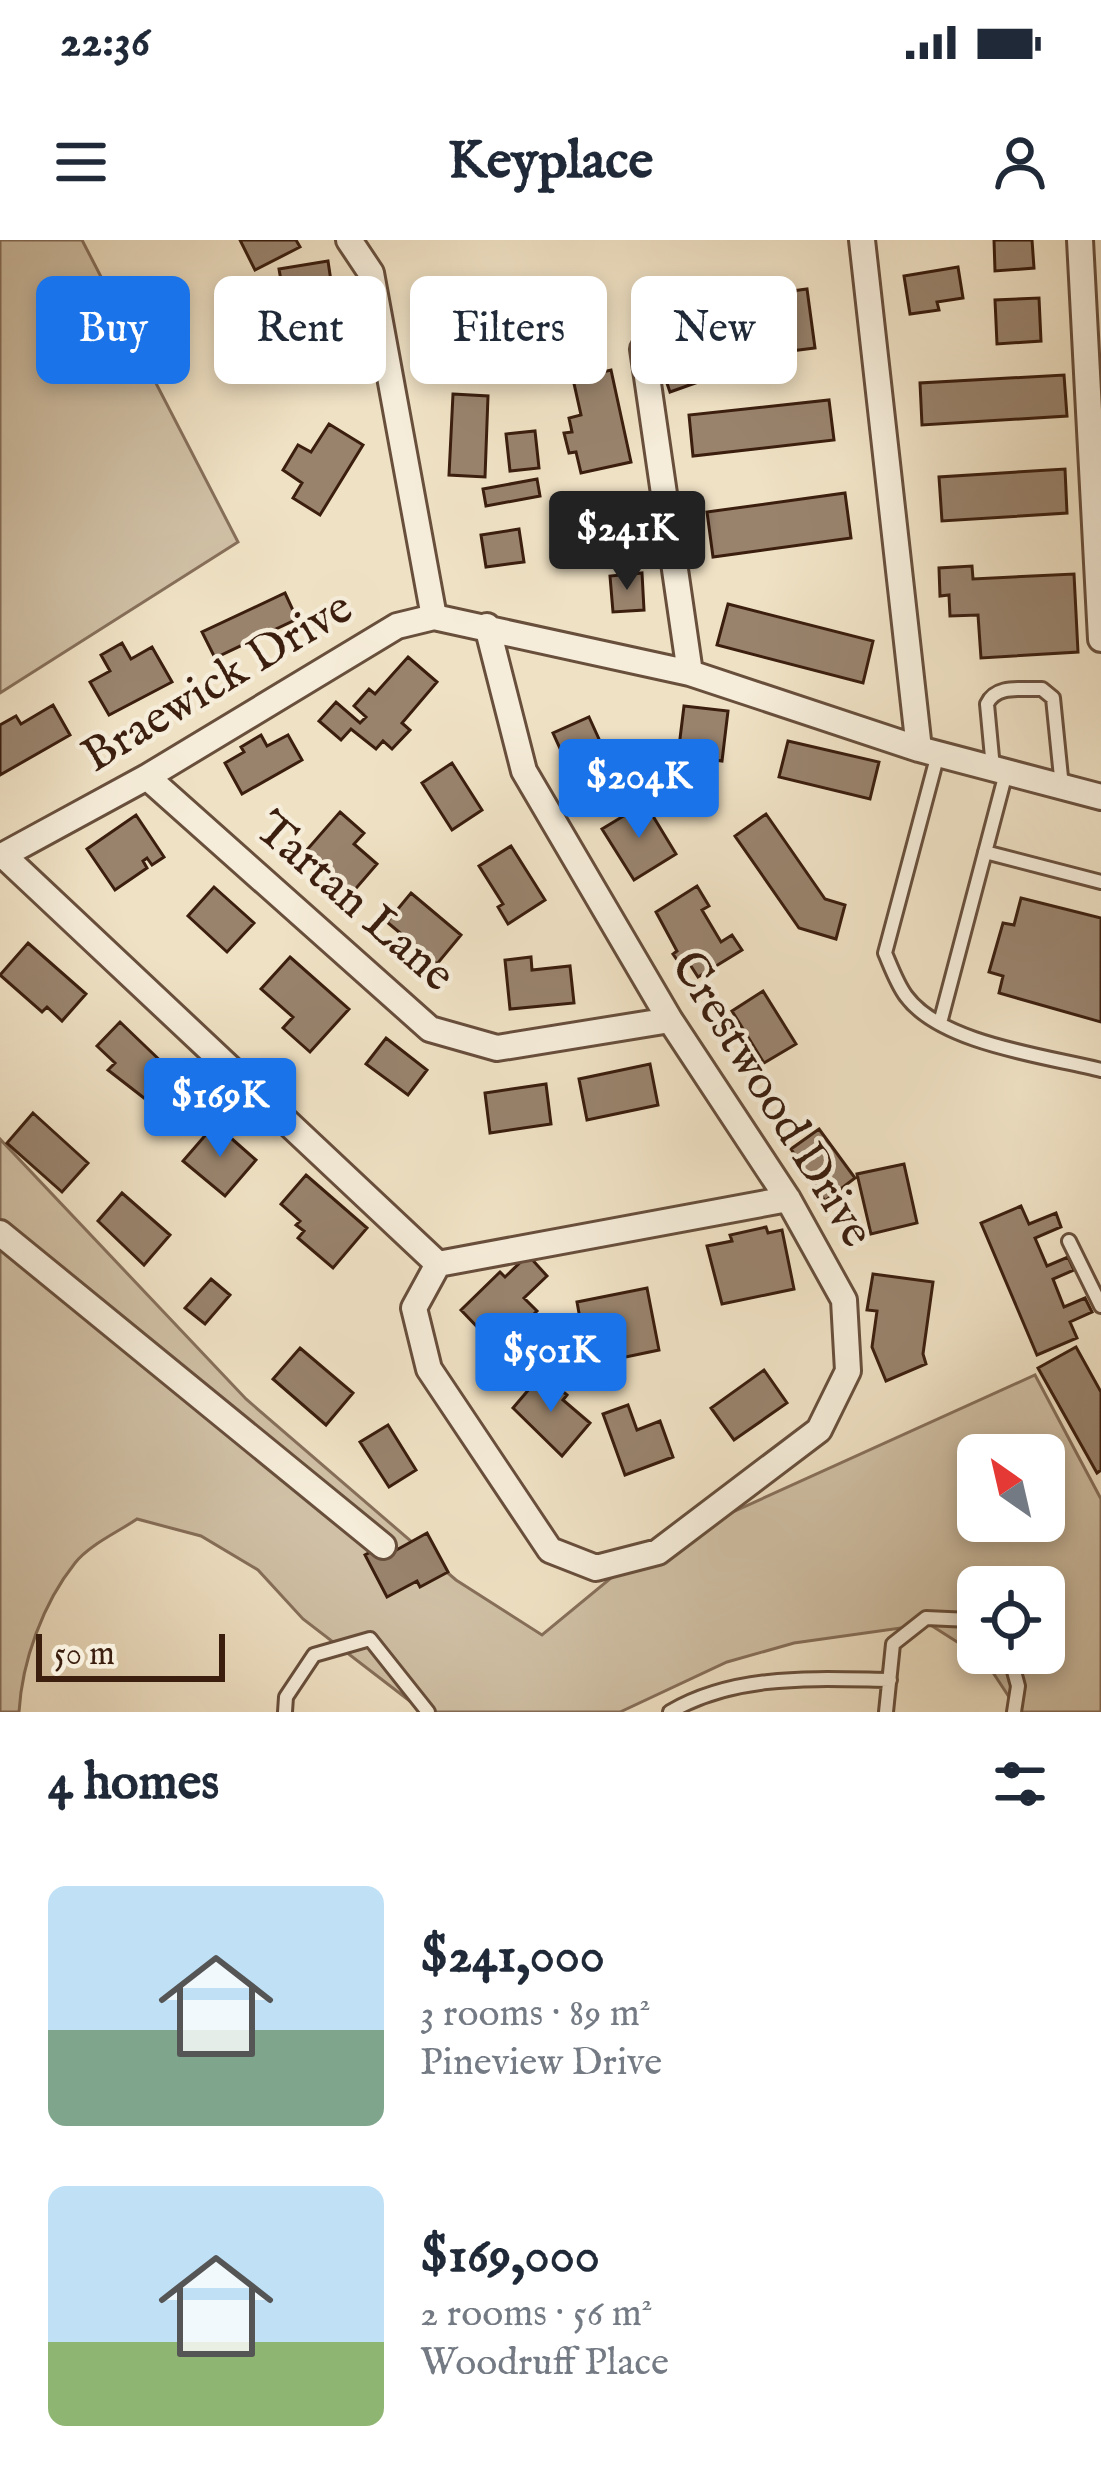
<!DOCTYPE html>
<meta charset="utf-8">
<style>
body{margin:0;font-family:"IM FELL English",serif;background:#f2f2f3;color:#1f2937;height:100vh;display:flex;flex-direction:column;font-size:45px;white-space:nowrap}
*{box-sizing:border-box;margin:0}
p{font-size:39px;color:#747a83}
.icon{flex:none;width:66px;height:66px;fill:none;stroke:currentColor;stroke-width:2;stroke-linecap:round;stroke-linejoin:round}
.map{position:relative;height:1472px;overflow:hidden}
.panel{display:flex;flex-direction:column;background:#fff;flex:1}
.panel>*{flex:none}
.hud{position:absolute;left:36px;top:36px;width:1029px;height:108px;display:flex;gap:24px}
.needle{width:78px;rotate:326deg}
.controls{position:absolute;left:957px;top:1194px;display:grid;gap:24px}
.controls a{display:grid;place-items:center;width:108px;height:108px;border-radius:18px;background:#fff;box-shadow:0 6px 18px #0003;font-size:60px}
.scale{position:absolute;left:36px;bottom:30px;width:189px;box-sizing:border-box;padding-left:12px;border:6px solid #3b1e0e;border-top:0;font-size:33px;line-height:42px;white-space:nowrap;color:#3b1e0e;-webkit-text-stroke:9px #f5ecd9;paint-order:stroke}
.price{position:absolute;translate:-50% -102px;padding:0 27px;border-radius:12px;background:#1a73e8;color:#fff;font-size:39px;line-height:78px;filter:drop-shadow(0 3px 6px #0008)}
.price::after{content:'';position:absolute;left:50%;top:72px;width:36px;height:27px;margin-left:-18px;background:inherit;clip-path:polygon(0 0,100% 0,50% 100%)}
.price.on{background:#222;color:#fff}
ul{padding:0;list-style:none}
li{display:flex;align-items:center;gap:36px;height:300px;padding:0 48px}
li span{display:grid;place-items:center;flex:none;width:336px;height:240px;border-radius:18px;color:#555}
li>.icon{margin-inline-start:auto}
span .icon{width:144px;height:144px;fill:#fffc;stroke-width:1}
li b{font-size:51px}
h2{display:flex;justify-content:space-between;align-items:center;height:144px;padding:0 48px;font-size:51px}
.tag{padding:0 42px;border-radius:18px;background:#fff;box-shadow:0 6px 18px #0003;font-size:42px;line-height:108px}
.tag.on{background:#1a73e8;color:#fff}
.status{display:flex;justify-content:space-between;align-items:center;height:84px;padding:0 60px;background:#fff;direction:ltr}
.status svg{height:33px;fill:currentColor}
header{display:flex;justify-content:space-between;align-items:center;height:156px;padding:0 48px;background:#fff;font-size:54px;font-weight:700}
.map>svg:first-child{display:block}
.green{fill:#d0c0a5;stroke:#866f5a;stroke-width:3;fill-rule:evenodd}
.building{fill:#99836d;stroke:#3b1e0e;stroke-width:3}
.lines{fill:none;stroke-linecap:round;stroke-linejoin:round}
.lane-casing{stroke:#684f3c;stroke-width:18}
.street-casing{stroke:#684f3c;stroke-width:30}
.lane{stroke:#f5ecd9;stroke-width:12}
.street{stroke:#f5ecd9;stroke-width:24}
.labels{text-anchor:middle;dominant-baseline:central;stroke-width:9;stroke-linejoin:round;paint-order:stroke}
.street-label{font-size:48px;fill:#3b1e0e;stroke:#f5ecd9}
</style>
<div class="status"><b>22:36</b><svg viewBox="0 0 49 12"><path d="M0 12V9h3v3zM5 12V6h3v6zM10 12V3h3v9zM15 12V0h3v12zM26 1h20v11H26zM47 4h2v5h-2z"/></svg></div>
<header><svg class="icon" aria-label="menu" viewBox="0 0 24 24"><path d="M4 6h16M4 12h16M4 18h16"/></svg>Keyplace<svg class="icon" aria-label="person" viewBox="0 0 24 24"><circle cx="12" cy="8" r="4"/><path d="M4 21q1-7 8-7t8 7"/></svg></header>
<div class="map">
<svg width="1101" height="1472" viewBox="0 0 1101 1472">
<rect width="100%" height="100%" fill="#efe1c4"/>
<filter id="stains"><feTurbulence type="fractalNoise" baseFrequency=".00167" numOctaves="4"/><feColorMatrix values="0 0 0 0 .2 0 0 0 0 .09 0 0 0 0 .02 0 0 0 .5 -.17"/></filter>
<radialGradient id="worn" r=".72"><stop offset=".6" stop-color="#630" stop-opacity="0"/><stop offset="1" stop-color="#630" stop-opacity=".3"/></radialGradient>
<path class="green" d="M0 0H82L238 302 0 453Z
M0 899 246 1159 456 1340 542 1395 640 1314 1035 1135 1101 1259V1472H1019L984 1419 929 1384 794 1403 727 1422 620 1472H424L303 1379 258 1330 201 1296 137 1279C118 1292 89 1305 75 1323 43 1363 22 1421 19 1472H0ZM978 1215H1044V1281H978ZM978 1347H1044V1413H978Z"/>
<path class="building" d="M240 0H296L300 7 255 30Z
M994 0H1032L1034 28 995 31Z
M328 21 335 68 287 76 279 29Z
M958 27 963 58 937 62 939 70 910 74 904 36Z
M807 49 815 108 759 115 754 76 742 78 740 58Z
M1039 58 1041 101 997 104 995 60Z
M703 102 715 136 670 152 658 117Z
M611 130 631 222 581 233 576 212 569 213 564 193 572 192 569 178 581 175 573 139Z
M1064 135 1067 176 922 185 920 143Z
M453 154 488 156 485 237 449 235Z
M829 160 834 200 693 216 689 175Z
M329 184 363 205 320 275 293 258 302 243 283 230 298 205 311 212Z
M535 191 539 228 510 231 506 194Z
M1065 229 1067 273 942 281 939 237Z
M537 239 540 256 486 266 483 249Z
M845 253 851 298 713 317 707 272Z
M519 289 524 322 486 327 481 295Z
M972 326 973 339 1074 334 1078 412 981 418 978 375 950 376 949 355 940 356 939 328Z
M642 333 644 370 613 372 610 336Z
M285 353 297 379 215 418 202 392Z
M728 364 873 401 863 443 717 405Z
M122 403 131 419 152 407 172 442 109 475 90 442 110 431 101 415Z
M408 417 437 442 402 483 410 490 392 509 383 501 376 509 351 489 341 500 319 481 336 462 360 483 366 477 354 466 369 449 375 454Z
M53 465 70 495 0 535V485L16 476 21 484Z
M684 466 728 471 722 521 678 515Z
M589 477 613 530 577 546 553 493Z
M261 495 267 506 288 495 302 520 242 554 225 523 244 512 241 507Z
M788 501 879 522 870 559 779 537Z
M452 523 482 570 452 590 422 543Z
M645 563 676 614 634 640 602 589Z
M340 572 364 593 354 604 377 624 352 653 305 612Z
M766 574 825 659 845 665 836 699 799 688 735 596Z
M136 575 164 617 152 625 147 618 143 621 147 628 115 650 87 609Z
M511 606 545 660 508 684 498 667 503 664 479 626Z
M697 646 709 666 702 670 721 702 732 695 742 710 698 737 689 723 682 727 673 714 677 711 656 672Z
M214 647 254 683 227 712 188 676Z
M411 653 461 695 437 724 387 682Z
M1021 658 1101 678V782L999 753 1003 736 989 732 1003 683 1014 685Z
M28 703 86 754 62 781 47 767 42 772 0 735Z
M290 717 349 769 310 812 283 788 293 777 261 749Z
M531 717 532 730 570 726 574 763 510 769 505 720Z
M763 751 796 804 764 823 732 771Z
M120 782 171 831 144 858 108 830 115 823 97 806Z
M386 798 427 830 408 855 366 824Z
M650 824 658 865 587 880 579 839Z
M546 844 551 884 490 893 485 853Z
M33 873 88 923 62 952 7 903Z
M215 884 256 920 225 956 183 921Z
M819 889 855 938 825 961 791 909Z
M904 924 917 983 871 994 857 934Z
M306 935 367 988 333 1028 298 998 304 991 296 985 300 981 281 964Z
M122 953 170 995 144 1025 98 981Z
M1021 966 1029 984 1056 973 1061 987 1035 998 1047 1026 1068 1017 1074 1030 1053 1039 1064 1067 1085 1058 1092 1072 1070 1082 1077 1098 1037 1115 981 983Z
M766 987 768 993 782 990 794 1049 722 1064 707 1006 732 1001 730 995Z
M528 1015 547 1036 524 1058 537 1071 508 1099 495 1085 485 1095 461 1070 500 1032 505 1037Z
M873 1034 933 1042 923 1114 926 1124 886 1141 872 1107 877 1071 867 1070Z
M211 1039 230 1055 205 1084 185 1068Z
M647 1048 659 1110 621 1118 617 1094 584 1101 577 1062Z
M1076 1107 1101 1152V1230L1097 1233 1038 1128Z
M300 1108 353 1153 326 1185 273 1139Z
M764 1130 787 1163 734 1200 711 1168Z
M542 1134 567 1155 563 1160 590 1183 562 1216 513 1168Z
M628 1165 637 1190 660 1181 673 1217 625 1235 603 1174Z
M388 1185 416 1230 389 1247 360 1202Z
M427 1293 448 1332 420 1347 417 1341 387 1357 365 1315 386 1304 391 1313Z"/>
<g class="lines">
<g class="lane-casing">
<path id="lane" d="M938 514 885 713C891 727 897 744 906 756 941 804 1046 816 1101 830
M993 528 987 464C996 444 1022 450 1042 449L1053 458 1062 547
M985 612 1101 642
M940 783 1006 533
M1069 1001 1101 1066
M1009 1413 1018 1446 1014 1472
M285 1472 286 1457 314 1415 370 1399 428 1472
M670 1472C736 1433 817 1439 890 1440
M886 1472 893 1404 926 1378 970 1380 978 1384"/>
</g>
<g class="street-casing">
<path id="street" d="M349 0 371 33 434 377
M862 0 919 509
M1080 0 1101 399
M643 109 690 433
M147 537 430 789 497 808 670 780
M3 615 438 1024 788 959
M0 617 147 537 397 386 434 377 690 433 919 509 1101 557
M0 993 383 1306
M438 1024 414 1068 429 1129 550 1310 596 1328 658 1312 819 1190 848 1131 844 1060 788 959 670 780 524 531 487 386"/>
</g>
<use href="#lane" class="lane"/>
<use href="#street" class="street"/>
</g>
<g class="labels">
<g class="street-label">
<text transform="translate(218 443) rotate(-31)">Braewick Drive</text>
<text transform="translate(354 663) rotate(41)">Tartan Lane</text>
<text transform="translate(771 860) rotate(58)">Crestwood Drive</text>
</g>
</g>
<rect width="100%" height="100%" filter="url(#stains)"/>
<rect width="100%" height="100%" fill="url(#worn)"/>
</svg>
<div class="controls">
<a><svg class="needle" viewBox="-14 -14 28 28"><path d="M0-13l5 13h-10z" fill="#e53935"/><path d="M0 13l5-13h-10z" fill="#747a83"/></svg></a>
<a><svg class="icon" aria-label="locate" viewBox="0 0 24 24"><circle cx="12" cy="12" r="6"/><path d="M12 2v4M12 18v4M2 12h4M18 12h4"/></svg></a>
</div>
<div class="scale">50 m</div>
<b class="price on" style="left:627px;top:353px">$241K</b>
<b class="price" style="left:639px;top:601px">$204K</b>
<b class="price" style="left:220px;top:920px">$169K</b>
<b class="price" style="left:551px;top:1175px">$501K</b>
<div class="hud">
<a class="tag on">Buy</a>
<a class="tag">Rent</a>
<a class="tag">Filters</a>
<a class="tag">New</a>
</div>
</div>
<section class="panel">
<h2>4 homes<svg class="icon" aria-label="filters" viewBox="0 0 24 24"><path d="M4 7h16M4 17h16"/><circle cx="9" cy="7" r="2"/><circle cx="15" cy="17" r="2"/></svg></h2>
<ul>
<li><span style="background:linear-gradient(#bfe0f5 60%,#7fa58c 0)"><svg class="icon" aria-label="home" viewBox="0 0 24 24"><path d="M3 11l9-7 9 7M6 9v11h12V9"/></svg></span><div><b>$241,000</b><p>3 rooms · 89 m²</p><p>Pineview Drive</p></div></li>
<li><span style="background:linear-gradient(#bfe0f5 65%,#8fb573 0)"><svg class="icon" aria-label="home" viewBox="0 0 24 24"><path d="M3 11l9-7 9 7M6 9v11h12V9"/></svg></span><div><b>$169,000</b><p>2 rooms · 56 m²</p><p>Woodruff Place</p></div></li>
</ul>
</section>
